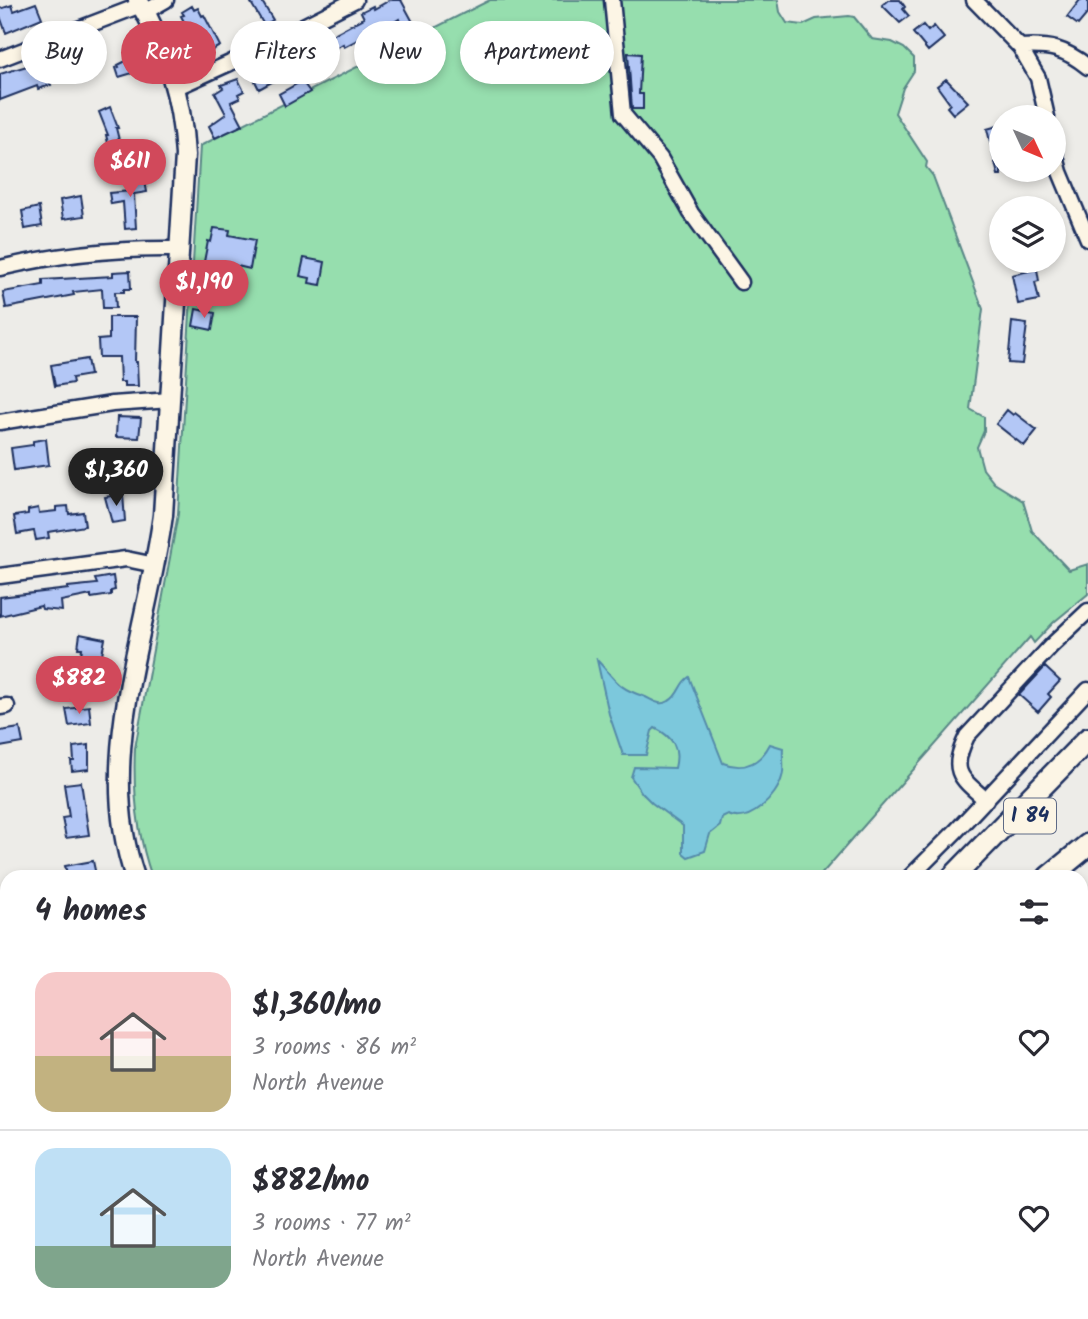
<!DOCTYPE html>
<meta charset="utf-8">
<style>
body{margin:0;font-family:Kalam,sans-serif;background:#f7f7f7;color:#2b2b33;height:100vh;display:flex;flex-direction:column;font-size:26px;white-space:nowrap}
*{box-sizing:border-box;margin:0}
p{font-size:23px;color:#7c7c81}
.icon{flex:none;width:38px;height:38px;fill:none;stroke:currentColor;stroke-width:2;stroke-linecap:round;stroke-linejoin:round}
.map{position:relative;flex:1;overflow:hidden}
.details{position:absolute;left:0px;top:870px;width:1088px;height:450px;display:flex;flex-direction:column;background:#fff;border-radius:21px 21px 0 0;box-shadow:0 4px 10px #0003}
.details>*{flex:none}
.top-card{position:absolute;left:21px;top:21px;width:700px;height:63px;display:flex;gap:14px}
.needle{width:46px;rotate:134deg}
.fabs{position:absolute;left:989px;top:105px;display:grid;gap:14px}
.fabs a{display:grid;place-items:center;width:77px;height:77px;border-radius:50%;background:#fff;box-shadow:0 4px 10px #0003;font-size:35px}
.price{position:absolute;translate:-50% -60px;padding:0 16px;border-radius:24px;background:#d1495b;color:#fff;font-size:23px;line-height:46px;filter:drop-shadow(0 2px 4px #0008)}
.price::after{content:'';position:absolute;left:50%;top:42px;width:21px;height:16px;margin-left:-10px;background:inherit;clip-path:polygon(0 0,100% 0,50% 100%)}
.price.current{background:#222;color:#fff}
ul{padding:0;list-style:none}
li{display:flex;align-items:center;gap:21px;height:175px;padding:0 35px}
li+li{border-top:2px solid #e1e1e2}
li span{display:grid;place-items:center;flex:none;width:196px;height:140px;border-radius:21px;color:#555}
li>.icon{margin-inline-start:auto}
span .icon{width:84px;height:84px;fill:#fffc;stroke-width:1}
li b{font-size:30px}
h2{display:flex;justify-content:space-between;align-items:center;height:84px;padding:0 35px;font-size:30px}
.pill{padding:0 24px;border-radius:32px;background:#fff;box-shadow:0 4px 10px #0003;font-size:24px;line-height:63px}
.pill.current{background:#d1495b;color:#fff}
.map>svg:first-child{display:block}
.green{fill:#96deae;stroke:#588686;stroke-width:2}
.water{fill:#7cc8dc;stroke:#558baa;stroke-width:2}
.building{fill:#b3c7f6;stroke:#1b2f5e;stroke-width:2}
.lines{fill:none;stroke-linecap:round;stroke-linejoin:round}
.minor-casing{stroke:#1b2f5e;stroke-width:19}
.major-casing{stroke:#1b2f5e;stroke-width:23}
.highway-casing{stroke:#1b2f5e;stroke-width:26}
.minor{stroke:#fcf5e5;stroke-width:14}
.major{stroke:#fcf5e5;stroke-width:18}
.highway{stroke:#fcf5e5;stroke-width:21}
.labels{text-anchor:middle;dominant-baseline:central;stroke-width:5;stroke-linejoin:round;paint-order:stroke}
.shield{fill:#fcf5e5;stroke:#5e6a86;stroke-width:2}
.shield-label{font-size:21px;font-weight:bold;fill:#1b2f5e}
</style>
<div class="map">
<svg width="1088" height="1319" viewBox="0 0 1088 1319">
<rect width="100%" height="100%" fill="#edece8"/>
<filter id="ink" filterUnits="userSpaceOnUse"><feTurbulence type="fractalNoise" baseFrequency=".0143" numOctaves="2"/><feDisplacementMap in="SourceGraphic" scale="14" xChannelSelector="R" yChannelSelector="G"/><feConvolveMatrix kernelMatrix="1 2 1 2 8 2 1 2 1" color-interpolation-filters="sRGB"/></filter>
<g filter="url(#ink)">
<path class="green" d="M490 0H778L780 12 787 23 803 25 816 19 849 16 854 17 872 39 892 42 904 48 914 58V71L903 88 895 113 927 162 926 167 933 176 983 309 970 409 984 417V431L977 447 983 469 994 483 1023 501 1032 531 1066 567 1069 570 1088 564V594L1054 622 1034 643 1030 637 819 877H152C137 835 133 792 135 748L178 514 200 146Z"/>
<path class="water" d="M597 660C616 680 617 688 643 696 652 699 659 707 669 701 680 695 679 683 689 677L723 763C744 771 760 763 770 744L783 748C782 757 785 769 782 777 777 797 749 825 728 815L722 818 720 826 710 834 705 851 688 857 683 853V826L652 803 642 793 631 777 634 767 675 768C680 748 673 737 655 728L652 731 646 755H623L609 714Z"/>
<path class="building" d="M257 0H261L273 20 264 25 251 3Z
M390 0H401L413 22 403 27 399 19 375 35 385 54 375 60 363 37 344 47 343 44 320 57 318 54 295 68 289 55 301 48 302 51 364 18 361 12 373 6 374 9Z
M888 0H900L905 7 903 9 909 16 900 23 882 5Z
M1080 0H1088V13L1078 25 1067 17Z
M36 3 42 18 6 33 0 16V9L12 5 14 11Z
M192 6 194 10 198 8 202 16 204 15 220 46 207 53 195 30 190 33 181 16 184 15 182 12Z
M923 25 928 31 934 26 944 38 928 51 913 33Z
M67 48 68 52 70 51 78 70 49 81 51 85 38 89 37 86 0 100V74L54 58 52 54Z
M142 51 148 66 142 68 143 70 119 77 116 68 119 67 118 65 128 60 127 57Z
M628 53 641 54 639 94H643V109H632Z
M272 66 279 78 259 89 255 81 258 79 256 75Z
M238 79 244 91 238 94 240 98 231 102 243 125 215 138 209 126 226 114 215 93 223 88 221 85Z
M946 79 968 102 953 114 947 107 950 104 937 86Z
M302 81 310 92 285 106 279 94Z
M110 107 118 128H116L120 144 109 147 106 135H108L99 112Z
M1001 125V175H998L987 129Z
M153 146 154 164 138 165 136 147Z
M144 175 147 192 134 194 136 228 125 229 123 202 111 204 109 193 130 191 128 177Z
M81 196 84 216 63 219 60 200Z
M39 207 42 226 25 229 22 211Z
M214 228 230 230 229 235 255 240 250 269 233 265 231 272 203 267 208 241 211 242Z
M304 258 325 262 321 285 309 283 310 278 300 276Z
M1037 269 1039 281 1035 282 1039 300 1018 304 1012 275Z
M130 271 131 289H124V292H115L116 308H103L102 289 73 292 74 295 6 308 3 292 43 285V280L113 276V272Z
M196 309 215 313 212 330 193 326Z
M109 317H136L135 362H137L138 386H124V382H120L119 357H99L98 340 109 339Z
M1012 322 1027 324 1022 364 1008 363Z
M87 359 90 375 72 378 73 383 55 386 51 365Z
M1007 410 1013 415 1015 413 1037 430 1024 446 996 424Z
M117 417 141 418 139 438 116 437Z
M46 439 49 465 14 470 11 448 33 445V441Z
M123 494 125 521 112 523 105 497Z
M68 506 69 514 83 512 85 526 48 532 49 538 36 540 34 531 17 534 14 516 28 514V510L38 508 39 513 56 511V507Z
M113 576 115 590 111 591V595L91 598V595L61 601 62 611 42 609 41 606 0 616V597L68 589V587L97 584 95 579Z
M80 634 105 639 101 659 81 655 82 648H78Z
M1045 667 1060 681 1048 694 1051 697 1038 712 1019 695Z
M89 706 91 723 69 726 66 709Z
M20 728 23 743 0 747V731Z
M89 745V769L72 771 71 761H74L73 747Z
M81 782 89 835 66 838 62 818 69 817 64 784Z
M93 861 96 875 68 877 65 866Z"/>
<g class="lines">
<g class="minor-casing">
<path id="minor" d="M612 0 623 114 660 158 691 213 741 282
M974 0 1020 47C1050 45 1064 48 1088 67
M145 12 166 0
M1020 47 1038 78 1047 117
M0 59 141 5
M175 88 230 63 355 0
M1054 149 1060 172 1088 239
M0 268C58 254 119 248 179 249
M0 422 112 404 171 400
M0 576 126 559 155 565
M0 707 7 706
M986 800C959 777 950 771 967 736L1052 645 1088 611
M910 877 956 831 1088 690
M0 963 7 961
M1082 968 1088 958
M0 1035 7 1062
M1082 1040 1088 1047
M1082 1188 1088 1181
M999 1312 1003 1319
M118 1319 123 1312
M384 1319 390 1312"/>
</g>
<g class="major-casing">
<path id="major" d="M135 877C94 760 147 633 163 515L185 155C182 99 167 48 138 0
M702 1312 714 1319"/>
</g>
<g class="highway-casing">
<path id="highway" d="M953 877 1088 739
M1049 877 1088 845
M742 1312 749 1319
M505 1319 509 1312
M567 1319 572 1312
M591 1319 597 1312
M678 1319 681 1312"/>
</g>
<use href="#minor" class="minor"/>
<use href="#major" class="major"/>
<use href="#highway" class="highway"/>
</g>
</g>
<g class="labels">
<rect class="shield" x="1004" y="798.5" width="52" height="35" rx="5"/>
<g class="shield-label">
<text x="1030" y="816">I 84</text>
</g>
</g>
</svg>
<div class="fabs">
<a><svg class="needle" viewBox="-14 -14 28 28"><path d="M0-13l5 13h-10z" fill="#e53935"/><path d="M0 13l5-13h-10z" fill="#7c7c81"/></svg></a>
<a><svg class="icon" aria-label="layers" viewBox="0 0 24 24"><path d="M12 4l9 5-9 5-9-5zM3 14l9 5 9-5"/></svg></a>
</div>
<b class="price" style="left:130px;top:199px">$611</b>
<b class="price" style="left:204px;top:320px">$1,190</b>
<b class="price current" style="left:116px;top:508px">$1,360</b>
<b class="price" style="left:79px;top:716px">$882</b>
<div class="top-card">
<a class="pill">Buy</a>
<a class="pill current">Rent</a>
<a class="pill">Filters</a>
<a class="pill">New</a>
<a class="pill">Apartment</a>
</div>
<section class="details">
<h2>4 homes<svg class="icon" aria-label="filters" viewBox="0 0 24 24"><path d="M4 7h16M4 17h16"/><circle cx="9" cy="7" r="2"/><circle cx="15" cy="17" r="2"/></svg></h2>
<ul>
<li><span style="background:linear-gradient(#f6c9c9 60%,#c2b280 0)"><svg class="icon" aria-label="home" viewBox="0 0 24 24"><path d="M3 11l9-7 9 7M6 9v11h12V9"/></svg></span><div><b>$1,360/mo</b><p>3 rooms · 86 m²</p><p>North Avenue</p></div><svg class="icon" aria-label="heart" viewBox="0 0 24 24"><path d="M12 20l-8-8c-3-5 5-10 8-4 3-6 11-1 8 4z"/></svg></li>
<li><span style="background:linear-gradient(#bfe0f5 70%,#7fa58c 0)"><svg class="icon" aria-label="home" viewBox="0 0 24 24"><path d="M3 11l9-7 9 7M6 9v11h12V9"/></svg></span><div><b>$882/mo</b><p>3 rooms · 77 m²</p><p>North Avenue</p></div><svg class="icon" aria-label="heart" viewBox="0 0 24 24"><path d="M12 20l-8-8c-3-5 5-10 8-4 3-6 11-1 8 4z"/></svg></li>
</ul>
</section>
</div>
